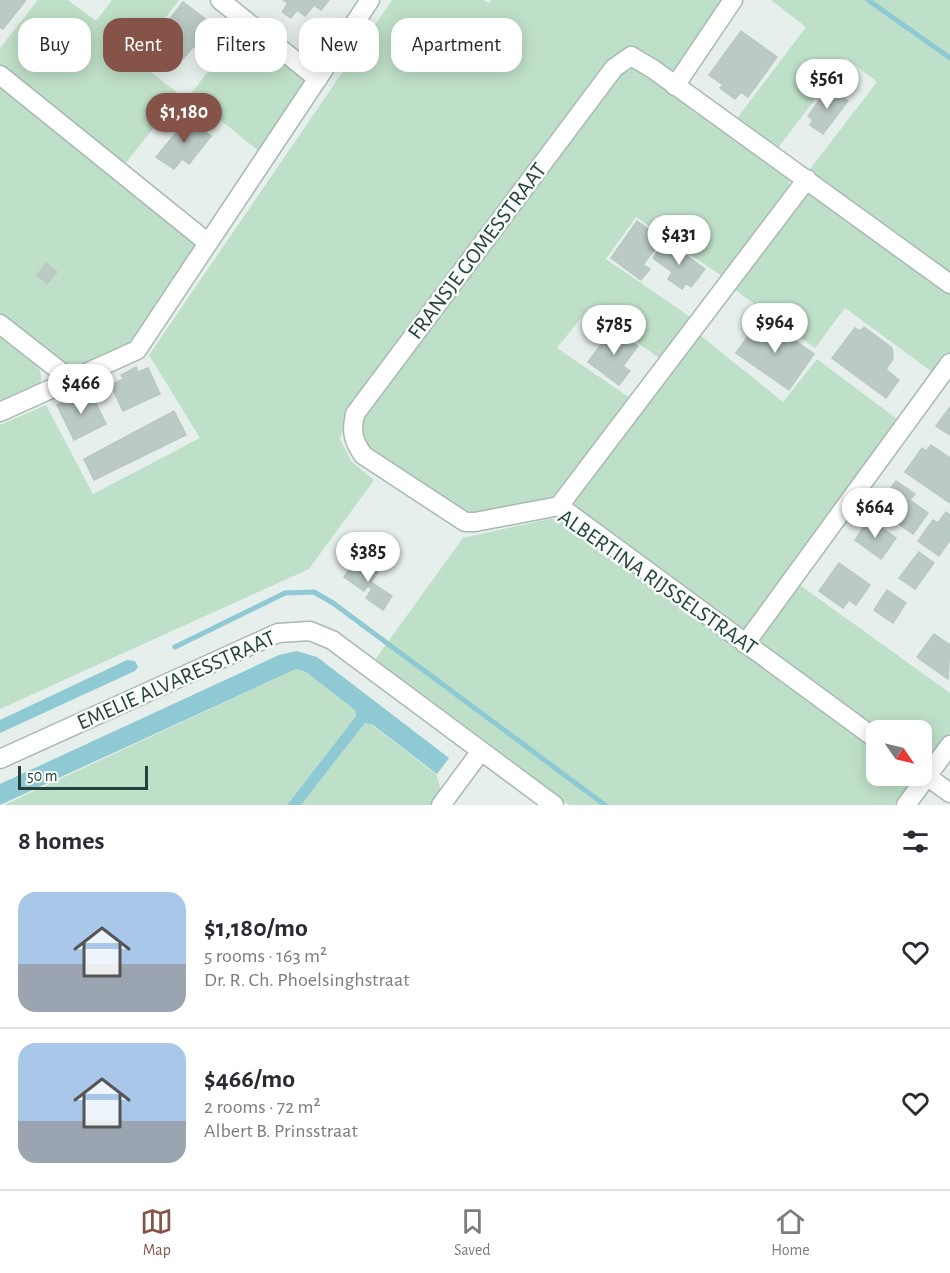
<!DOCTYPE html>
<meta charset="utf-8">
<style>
body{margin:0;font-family:"Alegreya Sans",sans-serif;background:#f2f2f3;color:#2b2b33;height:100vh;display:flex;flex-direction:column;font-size:22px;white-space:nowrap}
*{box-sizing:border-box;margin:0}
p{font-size:20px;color:#7c7c81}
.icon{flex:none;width:33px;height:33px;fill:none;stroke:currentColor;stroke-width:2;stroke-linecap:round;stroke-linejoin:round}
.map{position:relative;height:805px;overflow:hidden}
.side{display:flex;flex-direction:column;background:#fff;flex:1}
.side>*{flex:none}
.top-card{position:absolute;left:18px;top:18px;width:600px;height:54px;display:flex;gap:12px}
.needle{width:39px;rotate:124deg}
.controls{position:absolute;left:866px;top:720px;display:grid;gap:12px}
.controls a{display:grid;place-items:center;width:66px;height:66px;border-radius:12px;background:#fff;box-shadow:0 3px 15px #0003;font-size:30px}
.scale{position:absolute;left:18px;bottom:15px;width:130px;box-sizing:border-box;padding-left:6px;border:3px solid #24423a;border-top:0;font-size:16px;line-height:21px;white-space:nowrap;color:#24423a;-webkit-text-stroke:4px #f7fbf9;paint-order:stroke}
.price{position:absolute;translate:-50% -51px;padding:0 14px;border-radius:21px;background:#fff;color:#222;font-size:20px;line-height:39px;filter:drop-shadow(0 2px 3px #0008)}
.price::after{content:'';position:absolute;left:50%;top:36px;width:18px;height:14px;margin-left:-9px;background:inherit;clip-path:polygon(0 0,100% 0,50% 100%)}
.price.selected{background:#855347;color:#fff}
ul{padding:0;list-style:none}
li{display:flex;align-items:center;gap:18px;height:150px;padding:0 18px}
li+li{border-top:2px solid #e1e1e2}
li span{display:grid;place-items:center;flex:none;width:168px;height:120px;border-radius:18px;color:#555}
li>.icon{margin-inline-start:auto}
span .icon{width:72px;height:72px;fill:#fffc;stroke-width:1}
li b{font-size:26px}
h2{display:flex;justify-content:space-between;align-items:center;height:72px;padding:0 18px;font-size:26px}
.pill{padding:0 21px;border-radius:18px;background:#fff;box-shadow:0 3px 15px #0003;font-size:21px;line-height:54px}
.pill.selected{background:#855347;color:#fff}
.tabs{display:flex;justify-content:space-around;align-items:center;height:84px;border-top:2px solid #e1e1e2;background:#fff;font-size:16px;color:#7c7c81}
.tabs a{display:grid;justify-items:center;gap:3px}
.tabs .selected{color:#855347}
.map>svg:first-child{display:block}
.green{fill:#bfe0c8}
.water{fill:#8ec9d4}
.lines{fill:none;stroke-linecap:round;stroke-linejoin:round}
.stream{stroke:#8ec9d4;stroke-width:5}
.building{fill:#bbcac4;stroke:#b8c9c2;stroke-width:1.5}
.street-casing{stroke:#a8b8b2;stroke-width:21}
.street{stroke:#fff;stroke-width:18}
.labels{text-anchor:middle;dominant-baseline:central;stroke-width:5;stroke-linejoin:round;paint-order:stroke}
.street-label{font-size:22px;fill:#24423a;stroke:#f7fbf9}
</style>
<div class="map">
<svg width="950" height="805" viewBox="0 0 950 805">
<rect width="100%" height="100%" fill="#e6efeb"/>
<path class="green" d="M38 0H68L96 21 112 0H179L135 59 180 95 124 165 0 66V48Z
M392 0H483L489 3 491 0H725L675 77 646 52 633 48 599 72 347 417 340 439 351 461 374 480 309 569 0 709V425L46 405 93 494 200 438 149 355Z
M771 0H950V277L807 173 877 82 846 58 775 152 735 121 806 27Z
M242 27 302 75 305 85 262 154 190 95Z
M630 65 790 177 789 191 723 277 636 217 606 259 693 319 662 360 589 308 557 348 633 400 562 494 462 522 361 451 362 414 618 72Z
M0 83 191 235 194 245 191 255 144 329 129 343 91 363 73 366 60 363 0 316Z
M816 194 950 290V353L935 374 845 308 815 348 734 289 806 195Z
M0 332C14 344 57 369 35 389 26 396 11 401 0 406Z
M700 335 783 402 817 359 897 419 744 636 568 505Z
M549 519H561L571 524 876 751V776H908L910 786 901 805H569L374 661 463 538Z
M797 583 950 693V732L928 764 921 763V730H876L756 646 759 637Z
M296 669 306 672 355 710 356 716 287 805H4Z
M365 723 372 725 436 774C441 785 442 795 434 805H301Z"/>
<path class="water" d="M297 651 317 657 449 758 437 774 373 725 365 723 301 805H287L356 716 355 710 306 672 296 669 0 805V784L279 655Z
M127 660 135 661 138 667 135 671 0 733V720Z"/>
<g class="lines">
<path class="stream" d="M868 0 950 58
M175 647 285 593 314 592 333 603 605 805"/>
</g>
<path class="building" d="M0 0H26L3 29 0 27Z
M283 0H329L321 10 314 5 305 16 297 10 291 18 282 12 288 3Z
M183 2 216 27 199 49 194 46 183 59 165 45 150 64 140 57Z
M741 31 777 57 748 97 741 92 735 99 720 88 723 85 709 75Z
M829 87 848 101 823 134 810 125 813 120 808 116Z
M189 117 211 136 189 164 182 159 174 169 156 157Z
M637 221 662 239 643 265 650 269 641 280 611 258Z
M665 241 705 269 691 287 686 283 682 289 668 279 672 272 653 258Z
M46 263 57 272 47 284 37 275Z
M761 317 814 354 789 390 736 353Z
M864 327 892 348 893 359 886 369 899 380 886 398 832 358 855 328 860 331Z
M613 328 638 346 623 366 630 371 619 385 588 362Z
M136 367 138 372 148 368 160 394 123 411 111 385 123 379 121 375Z
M91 393 106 424 74 440 57 405 78 395 80 398Z
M950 407V435L936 426Z
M174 411 186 435 94 480 84 459Z
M931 445 950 458V503L905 472 922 448 926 451Z
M896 481 915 494 910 500 928 513 913 534 876 508Z
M946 512 950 515V540L939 556 918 541 933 520 938 523Z
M869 519 896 538 881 559 855 540Z
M919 552 934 563 915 589 899 578Z
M357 558 378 572 371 582 392 596 383 610 366 598 372 589 368 586 364 591 344 577Z
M839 563 870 585 856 605 849 600 843 608 819 591Z
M887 590 906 603 893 623 874 610Z
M934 634 950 645 948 679 917 657Z"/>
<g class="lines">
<g class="street-casing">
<path id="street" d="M220 0 318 79
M0 75 207 242
M675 86 733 0
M0 324 70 379
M0 412 137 350 370 0
M559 506 807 179
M745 644 950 363
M876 739 559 506 475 522H465L363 455C353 440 351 432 355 414L614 68 631 56 653 69 950 284
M0 759 278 633 310 631 332 640 554 805
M921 772 950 793
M441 805 481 751
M906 805 950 745"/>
</g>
<use href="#street" class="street"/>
</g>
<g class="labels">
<g class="street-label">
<text transform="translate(477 251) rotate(-53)">FRANSJE GOMESSTRAAT</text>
<text transform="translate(658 582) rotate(35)">ALBERTINA RIJSSELSTRAAT</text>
<text transform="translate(176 680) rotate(-24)">EMELIE ALVARESSTRAAT</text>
</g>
</g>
</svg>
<div class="controls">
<a><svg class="needle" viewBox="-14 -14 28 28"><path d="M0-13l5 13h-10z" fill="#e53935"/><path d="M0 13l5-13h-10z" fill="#7c7c81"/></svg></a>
</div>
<div class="scale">50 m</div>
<b class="price" style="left:827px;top:110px">$561</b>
<b class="price selected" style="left:184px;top:144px">$1,180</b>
<b class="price" style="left:679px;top:266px">$431</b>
<b class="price" style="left:775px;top:354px">$964</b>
<b class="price" style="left:614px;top:356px">$785</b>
<b class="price" style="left:81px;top:415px">$466</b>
<b class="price" style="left:875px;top:539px">$664</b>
<b class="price" style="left:368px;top:583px">$385</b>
<div class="top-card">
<a class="pill">Buy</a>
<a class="pill selected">Rent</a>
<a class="pill">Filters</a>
<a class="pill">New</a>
<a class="pill">Apartment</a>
</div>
</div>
<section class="side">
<h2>8 homes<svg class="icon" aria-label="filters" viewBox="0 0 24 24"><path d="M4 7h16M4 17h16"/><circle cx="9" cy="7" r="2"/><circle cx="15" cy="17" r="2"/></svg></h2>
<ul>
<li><span style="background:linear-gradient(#a9c7e8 60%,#9aa5b1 0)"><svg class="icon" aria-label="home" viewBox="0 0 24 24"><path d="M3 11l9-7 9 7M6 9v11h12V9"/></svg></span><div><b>$1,180/mo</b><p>5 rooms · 163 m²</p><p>Dr. R. Ch. Phoelsinghstraat</p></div><svg class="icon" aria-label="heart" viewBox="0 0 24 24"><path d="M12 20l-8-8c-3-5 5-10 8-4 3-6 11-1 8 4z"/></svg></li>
<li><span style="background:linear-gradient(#a9c7e8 65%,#9aa5b1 0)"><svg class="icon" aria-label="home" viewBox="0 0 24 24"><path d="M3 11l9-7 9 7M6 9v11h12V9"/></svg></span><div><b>$466/mo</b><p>2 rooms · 72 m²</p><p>Albert B. Prinsstraat</p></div><svg class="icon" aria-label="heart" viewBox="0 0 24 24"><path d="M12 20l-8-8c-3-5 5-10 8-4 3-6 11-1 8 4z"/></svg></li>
</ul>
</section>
<nav class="tabs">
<a class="selected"><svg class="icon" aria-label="map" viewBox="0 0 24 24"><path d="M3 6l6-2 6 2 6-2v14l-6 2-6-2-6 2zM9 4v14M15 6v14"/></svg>Map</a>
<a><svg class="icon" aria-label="saved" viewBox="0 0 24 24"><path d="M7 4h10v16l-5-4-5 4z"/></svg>Saved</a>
<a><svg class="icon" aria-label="home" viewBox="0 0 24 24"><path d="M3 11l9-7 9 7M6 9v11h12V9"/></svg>Home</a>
</nav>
